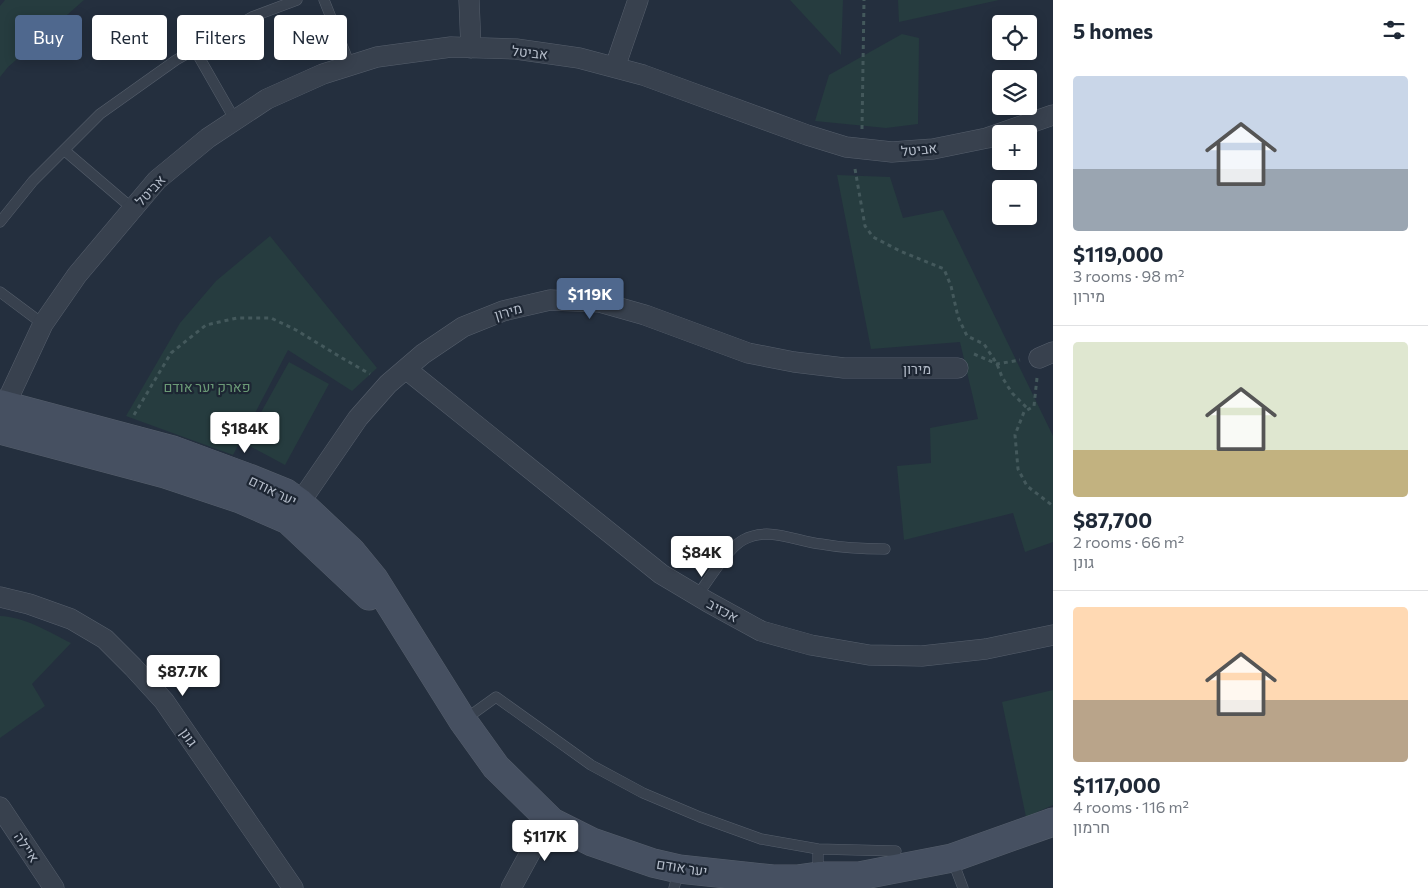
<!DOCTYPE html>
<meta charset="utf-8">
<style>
body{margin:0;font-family:Commissioner,Heebo,sans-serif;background:#f6f6f7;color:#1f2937;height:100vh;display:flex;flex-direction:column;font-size:19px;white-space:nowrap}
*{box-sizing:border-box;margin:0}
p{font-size:16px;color:#747a83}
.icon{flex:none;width:28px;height:28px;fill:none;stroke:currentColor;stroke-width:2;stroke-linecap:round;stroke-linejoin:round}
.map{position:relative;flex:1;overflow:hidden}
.details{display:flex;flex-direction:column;background:#fff;width:375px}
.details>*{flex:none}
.guide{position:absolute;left:15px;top:15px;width:475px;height:45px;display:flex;gap:10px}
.fabs{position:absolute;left:992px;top:15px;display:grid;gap:10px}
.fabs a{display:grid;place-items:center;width:45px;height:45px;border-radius:5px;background:#fff;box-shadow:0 2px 12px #0003;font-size:25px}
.price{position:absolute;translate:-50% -42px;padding:0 11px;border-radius:5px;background:#fff;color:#222;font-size:16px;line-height:32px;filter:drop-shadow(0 1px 2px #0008)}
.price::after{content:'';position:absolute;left:50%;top:30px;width:15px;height:11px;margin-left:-8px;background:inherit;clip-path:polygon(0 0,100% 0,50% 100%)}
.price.selected{background:#4f688e;color:#fff}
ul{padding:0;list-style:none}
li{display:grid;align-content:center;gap:10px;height:265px;padding:0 20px}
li+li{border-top:1px solid #e0e1e3}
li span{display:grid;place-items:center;height:155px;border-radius:5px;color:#555}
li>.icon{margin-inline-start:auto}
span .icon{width:90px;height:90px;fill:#fffc;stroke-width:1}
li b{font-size:21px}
h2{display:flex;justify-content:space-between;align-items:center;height:60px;padding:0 20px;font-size:21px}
.tag{padding:0 18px;border-radius:5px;background:#fff;box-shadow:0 2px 12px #0003;font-size:18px;line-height:45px}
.tag.selected{background:#4f688e;color:#fff}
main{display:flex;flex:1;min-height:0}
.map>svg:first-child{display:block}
.green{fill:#263c3f}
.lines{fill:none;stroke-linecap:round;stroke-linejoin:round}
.lane-casing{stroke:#565f6c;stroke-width:11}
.street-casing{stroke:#565f6c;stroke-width:21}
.secondary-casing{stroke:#565f6c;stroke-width:29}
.path{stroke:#44595c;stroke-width:3;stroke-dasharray:4 4;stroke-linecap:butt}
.lane{stroke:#38414e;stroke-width:10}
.street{stroke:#38414e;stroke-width:20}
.secondary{stroke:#465061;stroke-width:28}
.labels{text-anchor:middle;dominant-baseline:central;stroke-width:4.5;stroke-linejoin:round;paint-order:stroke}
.street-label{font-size:14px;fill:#b4bcc9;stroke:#1d2633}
.park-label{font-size:14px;fill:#6b9a76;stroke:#1d2633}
</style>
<main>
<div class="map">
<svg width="1053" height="888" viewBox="0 0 1053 888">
<rect width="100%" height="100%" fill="#242f3e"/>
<path class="green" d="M5 0H84L8 67 0 77V6Z
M790 0H843L841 55Z
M898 0H999L899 22Z
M902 34 919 38 918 124 886 128 815 121 829 75Z
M837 175 890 177 903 218 943 210 1053 436V542L1025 552 1013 513 904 540 897 466 931 463 930 428 978 419 960 342 871 349Z
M270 236 377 368 352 391 288 350 233 455 126 416 180 323 216 281Z
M289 362 329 384 285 465 244 443Z
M0 616C25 617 49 632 71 643L32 684 45 706 0 738Z
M1053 690V805L1026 817 1002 702Z"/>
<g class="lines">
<g class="lane-casing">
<path id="lane" d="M324 0 350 65
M195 50 235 120
M64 150 133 209
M0 222 33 181 100 114 176 60 252 17 297 0
M0 292 43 324
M697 596C708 581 728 548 743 540 768 526 795 541 821 544 843 548 863 549 885 549
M464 720 496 697 591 765 643 793 700 817 761 839 818 849 896 851
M952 859 963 888
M818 875V849
M674 888 679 870"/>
</g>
<g class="street-casing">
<path id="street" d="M469 0 471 48
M615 67 638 0
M1039 358 1053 352
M406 369 661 574 708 602 761 631 811 645 869 655 922 656 986 649 1053 635
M0 416 43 324 77 275 157 180 208 138 267 99 323 74 377 57 451 47 516 49 579 58 643 75 807 135 846 147 892 152 933 149 987 138 1053 115
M292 514 358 418 388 384 423 354 463 327 503 311 550 300 599 302 645 315 748 353 794 362 844 368H958
M0 597 29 604 71 619 105 639 133 667 164 701 293 888
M0 807 54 888
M511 888 535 844 552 822"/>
</g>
<g class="secondary-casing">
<path id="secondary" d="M0 404 173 450 249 478 286 493 300 503 351 551 374 579 463 721 496 767 552 822 592 842 653 863 679 869 773 879H797L818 876H859L952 858 1053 822
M0 430 165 474 240 499 288 520 369 596"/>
</g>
<path class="path" d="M862 129 864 0
M855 169 865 226 873 237 900 251 944 269 951 286 958 317 967 336 984 344 997 364 1002 377 1012 393 1028 409
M974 354 997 364 1020 360
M1037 378 1034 406 1024 412 1015 435 1018 469 1027 486 1053 506
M134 415 171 353 206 325 237 318H271L296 330 342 358 370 374"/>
<use href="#lane" class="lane"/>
<use href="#street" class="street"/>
<use href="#secondary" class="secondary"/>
</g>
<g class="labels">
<g class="street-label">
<text transform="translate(530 52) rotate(6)">אביטל</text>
<text transform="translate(919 149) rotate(-6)">אביטל</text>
<text transform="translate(150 190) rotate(-47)">אביטל</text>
<text transform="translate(508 311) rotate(-16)">מירון</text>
<text x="917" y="368">מירון</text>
<text transform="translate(273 490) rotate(26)">יער אודם</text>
<text transform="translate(723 610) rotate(29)">אכזיב</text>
<text transform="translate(189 737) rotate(55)">גונן</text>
<text transform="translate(27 847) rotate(56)">איילה</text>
<text transform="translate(682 867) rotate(9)">יער אודם</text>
</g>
<g class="park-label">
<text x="207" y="386">פארק יער אודם</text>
</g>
</g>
</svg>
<div class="fabs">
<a><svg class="icon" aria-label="locate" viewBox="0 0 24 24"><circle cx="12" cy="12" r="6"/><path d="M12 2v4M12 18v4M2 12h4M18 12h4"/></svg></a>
<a><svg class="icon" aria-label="layers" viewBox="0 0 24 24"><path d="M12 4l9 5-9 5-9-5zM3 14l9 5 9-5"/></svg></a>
<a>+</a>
<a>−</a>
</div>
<b class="price selected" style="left:590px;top:320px">$119K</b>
<b class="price" style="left:245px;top:454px">$184K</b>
<b class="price" style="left:702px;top:578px">$84K</b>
<b class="price" style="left:183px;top:697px">$87.7K</b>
<b class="price" style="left:545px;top:862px">$117K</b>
<div class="guide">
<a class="tag selected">Buy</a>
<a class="tag">Rent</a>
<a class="tag">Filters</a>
<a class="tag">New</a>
</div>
</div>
<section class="details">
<h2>5 homes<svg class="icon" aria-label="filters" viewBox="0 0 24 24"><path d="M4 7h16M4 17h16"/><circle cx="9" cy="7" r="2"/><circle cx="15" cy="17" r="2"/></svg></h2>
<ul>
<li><span style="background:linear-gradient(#c9d6e8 60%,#9aa5b1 0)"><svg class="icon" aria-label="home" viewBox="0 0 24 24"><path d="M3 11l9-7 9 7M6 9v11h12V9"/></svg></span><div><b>$119,000</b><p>3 rooms · 98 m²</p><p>מירון</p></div></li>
<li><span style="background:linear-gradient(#dfe7d0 70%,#c2b280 0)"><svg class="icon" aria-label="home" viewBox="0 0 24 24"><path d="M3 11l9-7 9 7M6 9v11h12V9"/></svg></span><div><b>$87,700</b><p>2 rooms · 66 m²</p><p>גונן</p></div></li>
<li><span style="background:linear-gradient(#ffd9b3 60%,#b9a48a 0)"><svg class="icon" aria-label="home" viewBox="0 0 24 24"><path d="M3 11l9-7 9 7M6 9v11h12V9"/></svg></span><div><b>$117,000</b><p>4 rooms · 116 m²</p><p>חרמון</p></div></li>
</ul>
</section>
</main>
